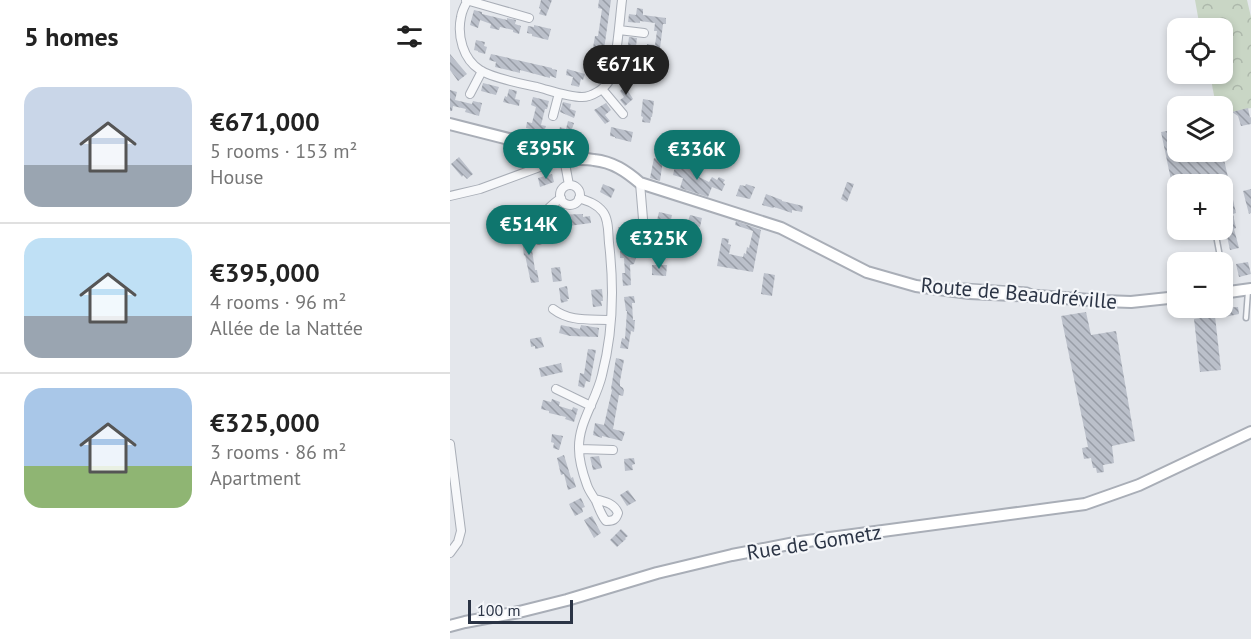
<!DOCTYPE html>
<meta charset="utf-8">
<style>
body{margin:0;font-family:"PT Sans",sans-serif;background:#f2f2f2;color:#222;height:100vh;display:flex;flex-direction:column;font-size:22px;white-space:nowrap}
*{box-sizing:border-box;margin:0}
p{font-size:20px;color:#767676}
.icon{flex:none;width:33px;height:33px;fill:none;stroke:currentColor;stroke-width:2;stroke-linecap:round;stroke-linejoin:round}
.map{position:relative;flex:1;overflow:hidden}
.sheet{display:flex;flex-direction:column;background:#fff;width:450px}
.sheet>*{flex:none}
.tools{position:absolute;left:717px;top:18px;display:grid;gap:12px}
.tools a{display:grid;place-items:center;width:66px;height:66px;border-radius:12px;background:#fff;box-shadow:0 3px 9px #0003;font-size:30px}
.scale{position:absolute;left:18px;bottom:15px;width:105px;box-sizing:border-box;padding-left:6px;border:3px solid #2b3445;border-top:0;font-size:16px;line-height:21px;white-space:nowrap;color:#2b3445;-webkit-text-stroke:4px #f4f6f9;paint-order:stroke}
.price{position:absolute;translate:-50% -51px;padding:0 14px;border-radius:21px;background:#0f766e;color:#fff;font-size:20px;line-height:39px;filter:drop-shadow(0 2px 3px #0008)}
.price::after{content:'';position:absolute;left:50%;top:36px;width:18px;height:14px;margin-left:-9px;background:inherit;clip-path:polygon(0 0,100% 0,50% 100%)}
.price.selected{background:#222;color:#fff}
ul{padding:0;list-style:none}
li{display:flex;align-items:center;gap:18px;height:150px;padding:0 24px}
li+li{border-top:2px solid #e0e0e0}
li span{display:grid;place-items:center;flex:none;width:168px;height:120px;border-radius:18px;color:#555}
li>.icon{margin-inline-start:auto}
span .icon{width:72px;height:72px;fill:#fffc;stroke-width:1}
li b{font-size:26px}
h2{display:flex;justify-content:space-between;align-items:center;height:72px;padding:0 24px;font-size:26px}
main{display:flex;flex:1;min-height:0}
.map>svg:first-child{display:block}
.park{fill:url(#park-crowns)}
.building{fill:url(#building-back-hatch)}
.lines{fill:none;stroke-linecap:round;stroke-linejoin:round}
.lane-casing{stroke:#a9aeb7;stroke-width:7}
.street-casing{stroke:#a9aeb7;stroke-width:10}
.secondary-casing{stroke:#a9aeb7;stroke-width:14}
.lane{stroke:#f7f8fa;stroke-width:4}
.street{stroke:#f7f8fa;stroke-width:8}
.secondary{stroke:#fff;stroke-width:10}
.labels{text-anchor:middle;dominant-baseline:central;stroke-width:4.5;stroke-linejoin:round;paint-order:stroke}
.street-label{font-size:21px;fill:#2b3445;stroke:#f4f6f9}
</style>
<main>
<section class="sheet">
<h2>5 homes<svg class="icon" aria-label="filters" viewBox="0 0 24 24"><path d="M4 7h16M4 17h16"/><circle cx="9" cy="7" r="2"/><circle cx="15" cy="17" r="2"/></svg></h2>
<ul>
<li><span style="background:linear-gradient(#c9d6e8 65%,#9aa5b1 0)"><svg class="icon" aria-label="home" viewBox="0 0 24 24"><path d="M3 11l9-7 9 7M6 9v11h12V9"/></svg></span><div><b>€671,000</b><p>5 rooms · 153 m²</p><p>House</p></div></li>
<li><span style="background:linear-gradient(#bfe0f5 65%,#9aa5b1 0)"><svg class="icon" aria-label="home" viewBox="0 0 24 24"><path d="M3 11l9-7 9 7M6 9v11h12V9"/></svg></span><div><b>€395,000</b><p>4 rooms · 96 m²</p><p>Allée de la Nattée</p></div></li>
<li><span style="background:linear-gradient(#a9c7e8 65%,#8fb573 0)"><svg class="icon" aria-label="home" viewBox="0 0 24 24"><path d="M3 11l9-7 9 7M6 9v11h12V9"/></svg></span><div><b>€325,000</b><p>3 rooms · 86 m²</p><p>Apartment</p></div></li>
</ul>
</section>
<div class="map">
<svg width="801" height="639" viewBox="0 0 801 639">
<defs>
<pattern id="park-crowns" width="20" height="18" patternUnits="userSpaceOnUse" patternTransform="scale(1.5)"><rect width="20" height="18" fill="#c9d6c5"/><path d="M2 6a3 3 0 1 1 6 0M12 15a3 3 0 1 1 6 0" fill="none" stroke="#adb8ab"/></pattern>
<pattern id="building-back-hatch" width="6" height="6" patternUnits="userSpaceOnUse" patternTransform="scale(1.5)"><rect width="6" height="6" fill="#bbc0ca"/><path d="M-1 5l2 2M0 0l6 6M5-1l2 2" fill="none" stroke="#989da6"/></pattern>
</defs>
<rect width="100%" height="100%" fill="#e4e7ec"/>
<path class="park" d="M745 0H797L801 17V108L773 114 772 106H766L760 74H772V28H750Z"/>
<path class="building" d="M91 0H102L96 16 89 14 91 9 89 8Z
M149 0H161L151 71 143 69 146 48H143L145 36H148L152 9 148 8Z
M187 8 193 9V15L216 18V24H213L209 57 203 56 204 54 196 53 197 44 205 45 207 31H204L205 23 190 21V23L178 22 179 14 186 15Z
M24 10 32 12V14L57 20V18L66 20 65 24 71 26 69 34 63 32V30L50 27 49 30 40 28 41 24 30 20 28 28 20 25Z
M84 25 101 29 98 40 82 36V34L77 33 78 26 84 27Z
M179 37 187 38 185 54 177 53Z
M26 40 35 42 34 46 37 47 35 54 28 52V51L24 50Z
M0 54 17 74 8 81 0 70Z
M41 54 102 68V69L107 70 106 78 100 76V78L70 70V73L45 67 46 62 39 60Z
M117 69 135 74 133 80 131 79 129 87 121 85 123 77 116 75Z
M33 83 49 87 46 95 31 91Z
M175 86 183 99 175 106 170 100 174 97 170 91Z
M59 89 67 91 65 99 70 100 69 106 53 102 55 96 57 97Z
M0 90 7 92 5 100 22 104 23 101 32 103 29 116 15 112 16 109 3 106 2 111H0Z
M83 97 99 101 97 109H95L91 125 96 126 94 132 76 128 77 122 82 123 86 107 81 105Z
M193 99 204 101 202 117H201L200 123 192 122 193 117 191 116Z
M113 102 121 104 120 109 126 111 124 118 110 112Z
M156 103 161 110 155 115 160 121 155 124 144 110Z
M798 108 800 118 801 117V124L791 126 788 116 782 112Z
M118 121 124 123 119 138 108 135 110 127 116 129Z
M161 127 183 132 181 142 165 138V137L160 136Z
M728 129V152H742L744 161 773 155 786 213 783 214 786 228 784 229 789 248 780 250 772 214V184H728V199H725L711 132Z
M9 157 23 174 17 179 13 175 12 177 1 164Z
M204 158 213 160 210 181 200 178Z
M226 162 243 168 242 173 250 175 249 177 259 182 262 177 267 180 269 177 275 180 273 183 275 184 272 191 262 187 258 197 230 188 233 178 223 175Z
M102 174 104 182 90 187 88 178Z
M397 182 404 184 397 202 391 199Z
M153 184 165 189 161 198 150 192Z
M296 184 305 187 300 199 286 196 290 185 295 186Z
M801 189V213L799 214 793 191Z
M316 194 332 200V201L353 206 352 212 342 210V213L324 207 323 208 312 205Z
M209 212 222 215 220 224 207 220Z
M133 214V217L140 216 141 223 104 228 103 223 99 224V218L103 217V215Z
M240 215 252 218 250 227 237 224Z
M286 221 311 230 303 272 267 266 272 238 279 239 278 244 281 245 279 254 293 257 294 253 296 254 297 247 299 248 303 231 285 225Z
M168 227H178L181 256H184L186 258 184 264 180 265 181 285 173 286 172 273H175L174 258H170V251L173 250 171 234H169Z
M78 228 80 251 82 250 85 270H87L89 282 81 283 75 255 74 256 71 229Z
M205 242 227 246 224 257 203 253Z
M798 262 801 274 789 277 786 264Z
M202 265H217L216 276 202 275Z
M110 267 112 281 103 282 101 268Z
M314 273 325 275 322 296 311 294Z
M117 286 119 299H117L118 301 111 303 109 288Z
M152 289 153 301H151L152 306 143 307 141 290Z
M184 296 185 303H182L183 320H185L184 332 181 331 178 349 170 348 172 338 175 339 177 311H176L174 297Z
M788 307 789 314 775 317 774 308Z
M636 312 641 335 666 331 685 441 662 446 664 463 653 465 654 472 647 473 646 468H643L641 458 634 459 632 448 638 447 611 316Z
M765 316 771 370 750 372 744 319Z
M111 325 130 329 131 325 149 328 148 337 120 336 109 333Z
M91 337 94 347 85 349V346L81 347 80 339Z
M138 349 146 350 140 382 136 381 134 388 128 386 130 373 134 374Z
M166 358 174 360 170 381V386L173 388 174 391 173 396 169 395 163 429 175 432 172 441 152 436V438L143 435 145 423 154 425 162 390 161 389Z
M111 363 113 372 91 377 89 368Z
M102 399 110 402 109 406 122 410 123 407 128 409 124 422 115 419 116 417 99 413V411L91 409 93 400 101 402Z
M102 434 113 436 109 450 103 448 104 443 101 442Z
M114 455 121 478 123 477 126 487 118 490 114 474 111 475 107 458Z
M149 456 152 468 143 470 140 457Z
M184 458 185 464 182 465 183 470 175 471 174 459Z
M178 490 186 501 177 506 170 495Z
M131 498 135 507 132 508 133 512 125 516 119 504Z
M142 516 151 533 144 538 134 520Z
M171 529 178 536 175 538 176 539 167 547 160 540Z"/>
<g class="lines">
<g class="lane-casing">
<path id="lane" d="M765 230 771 262
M772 267 777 291
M509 287 514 286 577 290 582 292
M796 318 798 291"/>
</g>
<g class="street-casing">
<path id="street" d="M16 0 79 18
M18 0C15 5 12 11 11 17 7 36 13 59 30 70 42 78 73 84 87 87 102 91 118 97 132 97 142 97 154 89 159 81 166 73 170 15 172 0
M169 30 194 33
M152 89 173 114
M20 94 32 71
M103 116 109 93
M190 183 193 219
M110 195a10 10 0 1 1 20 0a10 10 0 1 1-20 0Z
M0 196 30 189 114 158 119 185
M129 198C138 201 147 204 153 212 159 220 158 233 159 243 164 286 163 333 152 375 146 401 128 423 129 449 129 461 133 474 137 485 139 491 143 496 146 501 149 508 151 515 156 521 163 521 166 520 168 513 164 503 155 502 145 499
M89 240C88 218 94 210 111 198
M103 309C120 322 139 319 160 320
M106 389 141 406
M0 444 11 531 8 542 0 553
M129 449 163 450"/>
</g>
<g class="secondary-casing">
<path id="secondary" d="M0 124 94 148C102 150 109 157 115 158 125 160 135 158 144 160 163 162 176 171 190 183L331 228 417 272 466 286 519 293 588 296 653 301 681 302 728 297
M772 293 801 289
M0 626 15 622 69 612 117 600 207 573 282 555 350 542 635 504 689 485 801 432"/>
</g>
<use href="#lane" class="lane"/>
<use href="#street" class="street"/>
<use href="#secondary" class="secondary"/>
</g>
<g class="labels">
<g class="street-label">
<text transform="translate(569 293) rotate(5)">Route de Beaudréville</text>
<text transform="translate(364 542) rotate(-9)">Rue de Gometz</text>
</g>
</g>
</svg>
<div class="tools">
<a><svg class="icon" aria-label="locate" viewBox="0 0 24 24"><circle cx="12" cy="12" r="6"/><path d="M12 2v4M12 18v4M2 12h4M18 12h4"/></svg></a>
<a><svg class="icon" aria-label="layers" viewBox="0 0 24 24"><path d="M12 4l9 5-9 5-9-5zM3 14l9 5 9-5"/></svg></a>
<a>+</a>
<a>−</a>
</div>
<div class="scale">100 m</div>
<b class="price selected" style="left:176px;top:96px">€671K</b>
<b class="price" style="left:96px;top:180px">€395K</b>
<b class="price" style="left:247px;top:181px">€336K</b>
<b class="price" style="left:79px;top:256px">€514K</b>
<b class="price" style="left:209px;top:270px">€325K</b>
</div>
</main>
